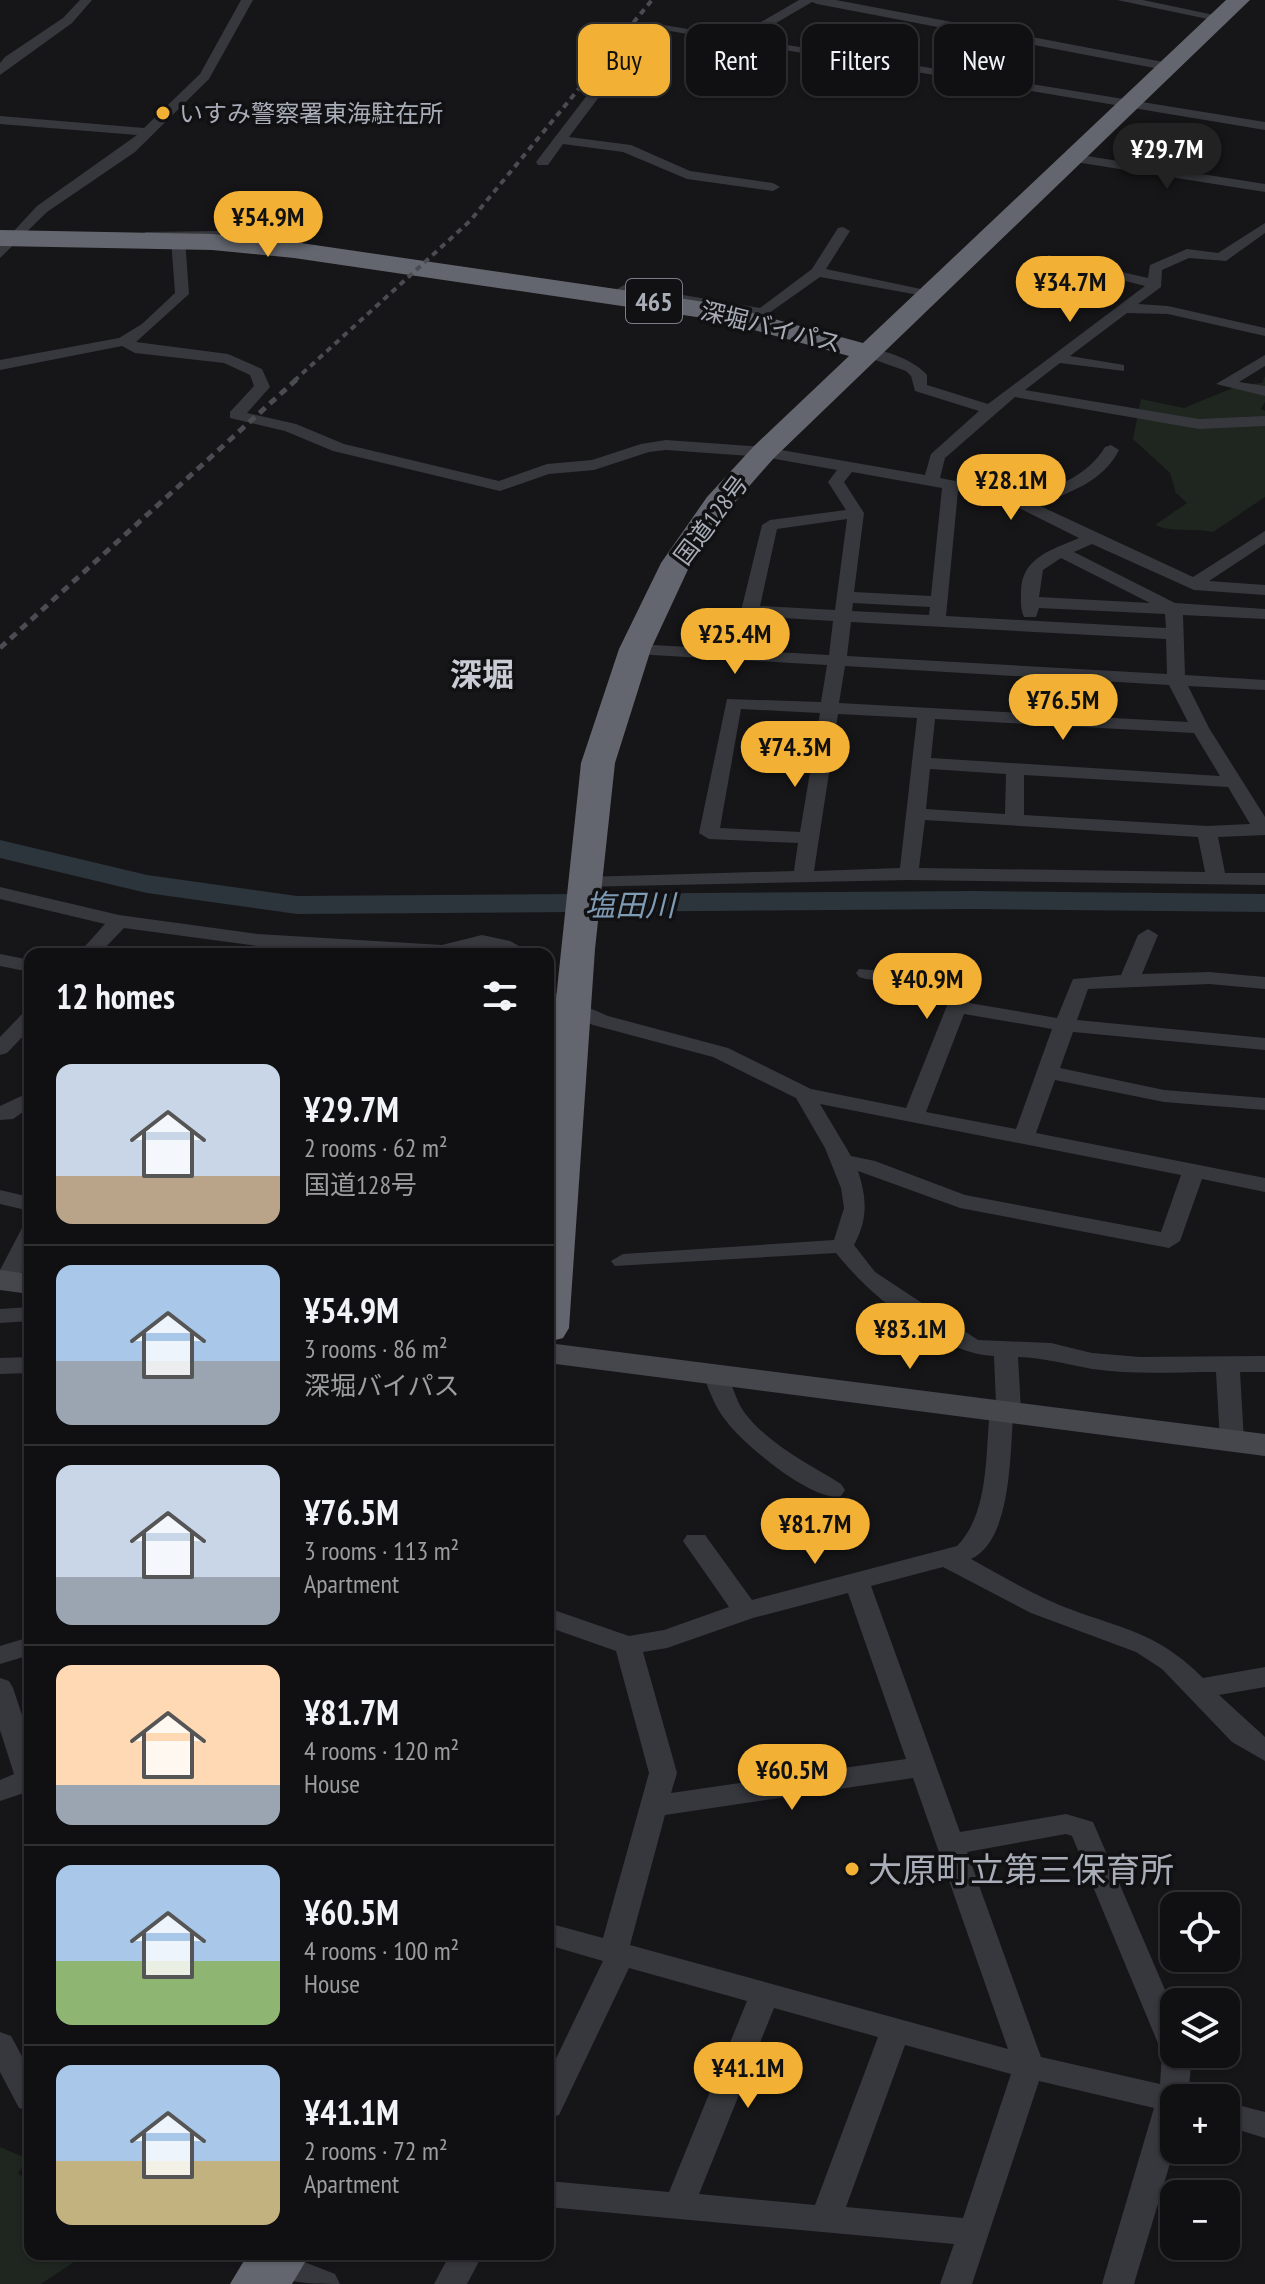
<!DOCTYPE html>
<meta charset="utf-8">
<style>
body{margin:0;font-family:"PT Sans Narrow","Noto Sans JP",sans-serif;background:#1e1e20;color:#f1f3f6;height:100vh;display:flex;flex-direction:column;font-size:30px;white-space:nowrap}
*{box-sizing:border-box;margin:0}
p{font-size:26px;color:#9c9d9f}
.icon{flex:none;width:44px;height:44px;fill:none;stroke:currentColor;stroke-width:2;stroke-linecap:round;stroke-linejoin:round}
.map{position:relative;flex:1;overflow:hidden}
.side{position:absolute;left:24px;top:948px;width:530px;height:1312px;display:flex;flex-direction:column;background:#101012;border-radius:16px;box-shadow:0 2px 6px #0004,0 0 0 2px #303032}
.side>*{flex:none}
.hud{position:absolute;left:578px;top:24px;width:566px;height:72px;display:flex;gap:16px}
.tools{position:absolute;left:1160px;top:1892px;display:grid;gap:16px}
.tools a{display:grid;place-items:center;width:80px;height:80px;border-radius:16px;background:#101012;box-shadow:0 2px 6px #0004,0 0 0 2px #303032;font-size:40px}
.price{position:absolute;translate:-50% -68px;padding:0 18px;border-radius:28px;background:#f2b134;color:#111;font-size:26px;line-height:52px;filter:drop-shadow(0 2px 4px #0008)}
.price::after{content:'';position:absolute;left:50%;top:48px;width:24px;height:18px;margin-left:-12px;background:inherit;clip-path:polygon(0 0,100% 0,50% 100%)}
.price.current{background:#222;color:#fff}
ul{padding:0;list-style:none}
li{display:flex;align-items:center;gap:24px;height:200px;padding:0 32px}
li+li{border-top:2px solid #303032}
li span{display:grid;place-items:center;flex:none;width:224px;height:160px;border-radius:16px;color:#555}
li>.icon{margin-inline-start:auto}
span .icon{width:96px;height:96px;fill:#fffc;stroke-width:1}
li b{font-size:34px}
h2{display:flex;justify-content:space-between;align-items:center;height:96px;padding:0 32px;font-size:34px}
.pill{padding:0 28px;border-radius:16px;background:#101012;box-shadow:0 2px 6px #0004,0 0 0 2px #303032;font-size:28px;line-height:72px}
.pill.current{background:#f2b134;color:#111}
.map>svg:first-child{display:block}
.green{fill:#1e261f}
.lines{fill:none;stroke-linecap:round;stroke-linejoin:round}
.river{fill:#2c353c;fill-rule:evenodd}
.street{fill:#37383d;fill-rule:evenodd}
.secondary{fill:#45474d;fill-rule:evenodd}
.highway{fill:#63666e;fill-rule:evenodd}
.rail-far1{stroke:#4a4c52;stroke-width:4;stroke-dasharray:6 5;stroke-linecap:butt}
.rail{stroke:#4a4c52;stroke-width:5;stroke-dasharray:8 6;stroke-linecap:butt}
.poi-dot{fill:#f2b134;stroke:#111113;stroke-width:3}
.labels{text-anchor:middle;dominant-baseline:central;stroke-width:7;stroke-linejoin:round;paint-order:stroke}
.far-poi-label{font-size:24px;fill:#a8adb8;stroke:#111113;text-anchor:start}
.far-street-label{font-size:24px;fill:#a8adb8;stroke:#111113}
.shield{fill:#111113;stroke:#7b7e86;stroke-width:2}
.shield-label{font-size:26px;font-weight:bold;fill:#a8adb8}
.water-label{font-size:30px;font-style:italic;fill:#7f9bb3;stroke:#111113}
.quarter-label{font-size:32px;font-weight:bold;fill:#c9ccd4;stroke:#111113}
.near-poi-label{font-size:34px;fill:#a8adb8;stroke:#111113;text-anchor:start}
</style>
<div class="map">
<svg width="1265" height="2284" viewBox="0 0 1265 2284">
<rect width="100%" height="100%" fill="#161618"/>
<path class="green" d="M1265 376V402L1261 409 1265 411V497L1213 532C1192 528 1174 533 1155 525L1187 503 1176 493 1170 473 1133 439 1141 399 1184 408 1240 385 1262 383Z
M0 2147 28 2159 18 2173 30 2183V2254H86L41 2284H0Z"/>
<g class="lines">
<path class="river" d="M0 840 147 875 297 896 974 891 1265 894V912L974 909 297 914 147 893 0 858Z"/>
<path class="street" d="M80 0H92L72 23 0 75V63L5 57 63 18Z
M241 0H253L209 79 135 152 47 212 0 258V246L37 206 137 135 0 124V116L144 128 200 74Z
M799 0H836L1174 64 1176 67 1170 71 1003 39 951 71 1265 122V130L640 26 646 22 735 37ZM812 2 817 4 990 37 937 69 749 39Z
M1117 0H1143L1228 18 1222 22Z
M593 93 599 97 569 137 631 145 690 171 773 183 780 187 773 191 687 179 623 152 563 144 548 165H538L536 162 588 94Z
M1074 154 1265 184V192L1069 161 1067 158Z
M262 194 274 197 237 226 230 238 185 239 189 294 136 342 228 354 262 369 270 387 247 413 296 424 344 444 499 481 547 464 592 460 641 444 666 440 764 447 925 475 931 454 979 411 915 391 911 376 906 371 864 356V350C882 347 915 361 927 375V385L988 404 1145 286 1048 261V255L1148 278 1150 265 1187 249 1218 253 1265 223V233L1226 261 1189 258 1162 270 1161 287 1138 304 1168 306 1265 328V336L1168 314 1127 313 1070 356 1124 365V371L1060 363 1025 390 1199 419 1265 416V426L1199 429 1015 397 945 458 940 478 986 487 1024 499C1056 486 1087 477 1105 447L1111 445 1119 450C1103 482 1070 492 1038 505L1193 577 1265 531V544L1209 581 1265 585V595L1194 590 1092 544 1074 552 1175 603 1265 609V619L1183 615 1185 675 1265 680V690L1188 686 1209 728 1265 817V835L1218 837 1225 873H1265V885L909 880 577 887 574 883 577 879 584 877 794 871 798 843 709 839 699 833 727 699 821 702 827 665 635 654 626 649 635 644 829 655 833 621 750 616 741 611 762 525 770 520 846 510 828 482 837 470 764 457 666 450 649 452 594 470 549 474 500 491 333 451 285 431 230 418V412L254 386 250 375 224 363 135 353 122 346 0 370V360L119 338 142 324 175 293 171 239 145 238V232L220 231 233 215ZM852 472 942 488 931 596 854 592 864 513 844 482ZM958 491 1019 508 1079 538C1052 550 1022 557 1021 591 1021 600 1020 609 1024 617H1036L1039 608 1165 614 1166 628 946 616ZM847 519 835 610 760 606 777 529ZM1061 558 1150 603 1039 597 1043 570ZM853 603 930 607 929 615 852 611ZM851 622 1166 639 1167 674 847 656ZM845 666 1169 685 1188 722 839 703ZM741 709 820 713 800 832 720 828ZM838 714 917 718 900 868 814 871ZM935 719 1194 733 1220 776 931 758ZM930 769 1006 774 1005 814 926 809ZM1024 775 1228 787 1250 824 1207 826 1024 815ZM925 820 1198 837 1205 872 919 868Z
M843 227 850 231 826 269 935 292V298L820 277 752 325 745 321 750 315 624 293 617 289 624 285 760 308 812 269 838 228Z
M1265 355V366L1239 382 1265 386V396L1216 384Z
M0 887 119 915 258 934 442 945 482 935 510 941 533 954H507L482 947 455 954H393L258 946 124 928 99 954H78L105 924 0 899Z
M1148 929 1158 935 1142 974 1209 972 1265 977V989L1209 984 1088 989 1077 1020 1265 1038V1050L1073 1032 1060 1068 1164 1090 1265 1098V1110L1164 1102 1055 1080 1036 1133 1265 1178V1192L1202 1179 1180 1241 1169 1248 960 1208 858 1171C867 1199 868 1219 854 1245L875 1272 978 1340 1051 1343 1092 1353 1140 1357 1265 1356V1372H1240L1244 1441 1241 1447H1223L1220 1441 1216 1372C1175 1372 1132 1375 1092 1369 1066 1364 1044 1358 1018 1357L1021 1411 1013 1418C1010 1456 1011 1541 971 1559 996 1573 1022 1588 1048 1600 1110 1628 1152 1626 1203 1678L1265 1667V1687L1219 1695 1265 1737V1761L1232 1742 1162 1669 1136 1652 1031 1613 943 1567 871 1586 960 1832 1066 1814 1093 1822 1174 2011V2054H1192L1188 2098H1174V2150L1134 2284H1102L1154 2108 1039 2081 972 2284H940L954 2244 548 2207V2181L669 2192 747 2001 629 1968 559 2115 548 2118V2075L603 1961 548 1945V1923L603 1938 649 1773 616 1651 548 1627V1608L629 1636 664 1630 729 1607 683 1541 687 1535H705L752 1600 957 1546C990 1512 985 1453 990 1410L996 1404 994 1356C940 1354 869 1295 836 1253L615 1266 611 1261 623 1254 834 1240 844 1208 841 1188 825 1148 796 1098 713 1057 593 1025 548 1004V990L608 1016 728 1048 811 1089 906 1108 954 988 866 979 859 977 856 973 859 969 966 977 976 983 969 1003 1057 1018 1073 979 1121 975 1138 935ZM964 1014 1052 1029 1016 1129 926 1112ZM820 1104 1181 1175 1161 1232 965 1195 875 1161 851 1156ZM848 1593 906 1759 671 1793 677 1773 643 1652 667 1648 753 1618ZM913 1778 1008 2049 630 1945 665 1815ZM1066 1834 1072 1836 1162 2053 1160 2084 1041 2057 967 1852ZM774 2008 878 2037 815 2205 699 2194ZM905 2045 1011 2074 963 2218 846 2207Z
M0 954 30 960V972L0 966Z
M30 1011V1029L7 1053 0 1055V1037L23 1013Z
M30 1092V1107L13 1119 0 1120V1106Z
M0 1190 30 1197V1211L0 1204Z
M30 1226V1256L14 1286 0 1287V1270L22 1228Z
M30 1307V1321L0 1323V1309Z
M30 1357V1373L0 1374V1358Z
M716 1369 725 1372C733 1384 735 1399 744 1412 768 1444 807 1463 841 1484L845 1490 841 1496C814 1503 743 1444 727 1422 716 1409 710 1393 704 1377Z
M30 1637V1655L0 1664V1646Z
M0 1678 9 1681 13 1688 30 1739V1791L0 1801V1780L14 1774 0 1730Z
M0 2032 11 2036 30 2071V2111L19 2108 0 2072Z
M1226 2102 1265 2112V2138L1226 2126Z
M250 2254H284L335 2274 340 2284C303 2284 269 2284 250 2254Z
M450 2254H483L467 2284H434Z"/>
<path class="secondary" d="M0 1270 30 1274V1294L0 1290Z
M548 1343 1265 1434V1456L548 1363Z"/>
<path class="highway" d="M1226 0H1250L774 458 729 509 691 563 651 649 615 763 595 949 569 1328 563 1338 548 1342V1074L581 763 619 649 661 563 707 497 754 446 849 356 717 320 294 258 212 250 0 246V230L212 234 294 242 719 304 863 343Z
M248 2254H310L292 2284H230Z"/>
<path class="rail-far1" d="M294 381 470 221 652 0"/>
<path class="rail" d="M0 648 297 379"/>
</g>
<g class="poi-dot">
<circle cx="163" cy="113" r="8"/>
<circle cx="852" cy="1869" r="8"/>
</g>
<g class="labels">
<g class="far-poi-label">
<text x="179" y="113">いすみ警察署東海駐在所</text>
</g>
<g class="far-street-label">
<text transform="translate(771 327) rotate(14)">深堀バイパス</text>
<text transform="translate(711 520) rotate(-53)">国道128号</text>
</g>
<rect class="shield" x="626" y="279" width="56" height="44" rx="6"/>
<g class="shield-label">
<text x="654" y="301">465</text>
</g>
<g class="water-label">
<text x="630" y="904">塩田川</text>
</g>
<g class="quarter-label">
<text x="482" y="674">深堀</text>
</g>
<g class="near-poi-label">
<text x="868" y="1869">大原町立第三保育所</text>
</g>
</g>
</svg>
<div class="tools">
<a><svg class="icon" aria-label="locate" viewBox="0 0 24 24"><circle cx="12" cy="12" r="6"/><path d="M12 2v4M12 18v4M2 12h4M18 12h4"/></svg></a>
<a><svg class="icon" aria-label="layers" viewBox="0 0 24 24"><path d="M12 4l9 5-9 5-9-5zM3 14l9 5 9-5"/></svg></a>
<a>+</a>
<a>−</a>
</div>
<b class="price current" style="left:1167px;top:191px">¥29.7M</b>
<b class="price" style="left:268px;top:259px">¥54.9M</b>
<b class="price" style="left:1070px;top:324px">¥34.7M</b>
<b class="price" style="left:1011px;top:522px">¥28.1M</b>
<b class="price" style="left:735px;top:676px">¥25.4M</b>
<b class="price" style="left:1063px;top:742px">¥76.5M</b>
<b class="price" style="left:795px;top:789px">¥74.3M</b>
<b class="price" style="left:927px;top:1021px">¥40.9M</b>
<b class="price" style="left:910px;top:1371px">¥83.1M</b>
<b class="price" style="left:815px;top:1566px">¥81.7M</b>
<b class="price" style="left:792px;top:1812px">¥60.5M</b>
<b class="price" style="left:748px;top:2110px">¥41.1M</b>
<div class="hud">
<a class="pill current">Buy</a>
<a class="pill">Rent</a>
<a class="pill">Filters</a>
<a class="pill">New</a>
</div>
<section class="side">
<h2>12 homes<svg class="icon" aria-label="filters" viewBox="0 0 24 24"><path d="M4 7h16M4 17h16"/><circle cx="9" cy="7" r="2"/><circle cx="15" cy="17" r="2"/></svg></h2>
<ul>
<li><span style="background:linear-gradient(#c9d6e8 70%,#b9a48a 0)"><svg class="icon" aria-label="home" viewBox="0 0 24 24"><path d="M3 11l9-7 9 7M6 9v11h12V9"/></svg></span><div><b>¥29.7M</b><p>2 rooms · 62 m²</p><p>国道128号</p></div></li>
<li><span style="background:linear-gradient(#a9c7e8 60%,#9aa5b1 0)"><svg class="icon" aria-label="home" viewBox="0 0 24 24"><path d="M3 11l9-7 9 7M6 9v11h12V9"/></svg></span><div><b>¥54.9M</b><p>3 rooms · 86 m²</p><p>深堀バイパス</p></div></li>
<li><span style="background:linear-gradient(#c9d6e8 70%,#9aa5b1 0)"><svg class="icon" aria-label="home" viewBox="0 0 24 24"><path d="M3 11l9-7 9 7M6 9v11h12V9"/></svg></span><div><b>¥76.5M</b><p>3 rooms · 113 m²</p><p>Apartment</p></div></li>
<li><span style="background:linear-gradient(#ffd9b3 75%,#9aa5b1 0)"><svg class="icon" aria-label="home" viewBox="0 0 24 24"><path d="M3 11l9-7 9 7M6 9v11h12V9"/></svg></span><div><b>¥81.7M</b><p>4 rooms · 120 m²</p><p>House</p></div></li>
<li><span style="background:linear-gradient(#a9c7e8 60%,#8fb573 0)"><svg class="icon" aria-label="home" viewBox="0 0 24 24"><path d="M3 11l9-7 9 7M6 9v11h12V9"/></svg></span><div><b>¥60.5M</b><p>4 rooms · 100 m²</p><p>House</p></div></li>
<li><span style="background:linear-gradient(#a9c7e8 60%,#c2b280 0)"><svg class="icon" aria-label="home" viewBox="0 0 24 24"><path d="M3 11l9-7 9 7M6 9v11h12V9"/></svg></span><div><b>¥41.1M</b><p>2 rooms · 72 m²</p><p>Apartment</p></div></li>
</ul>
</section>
</div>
